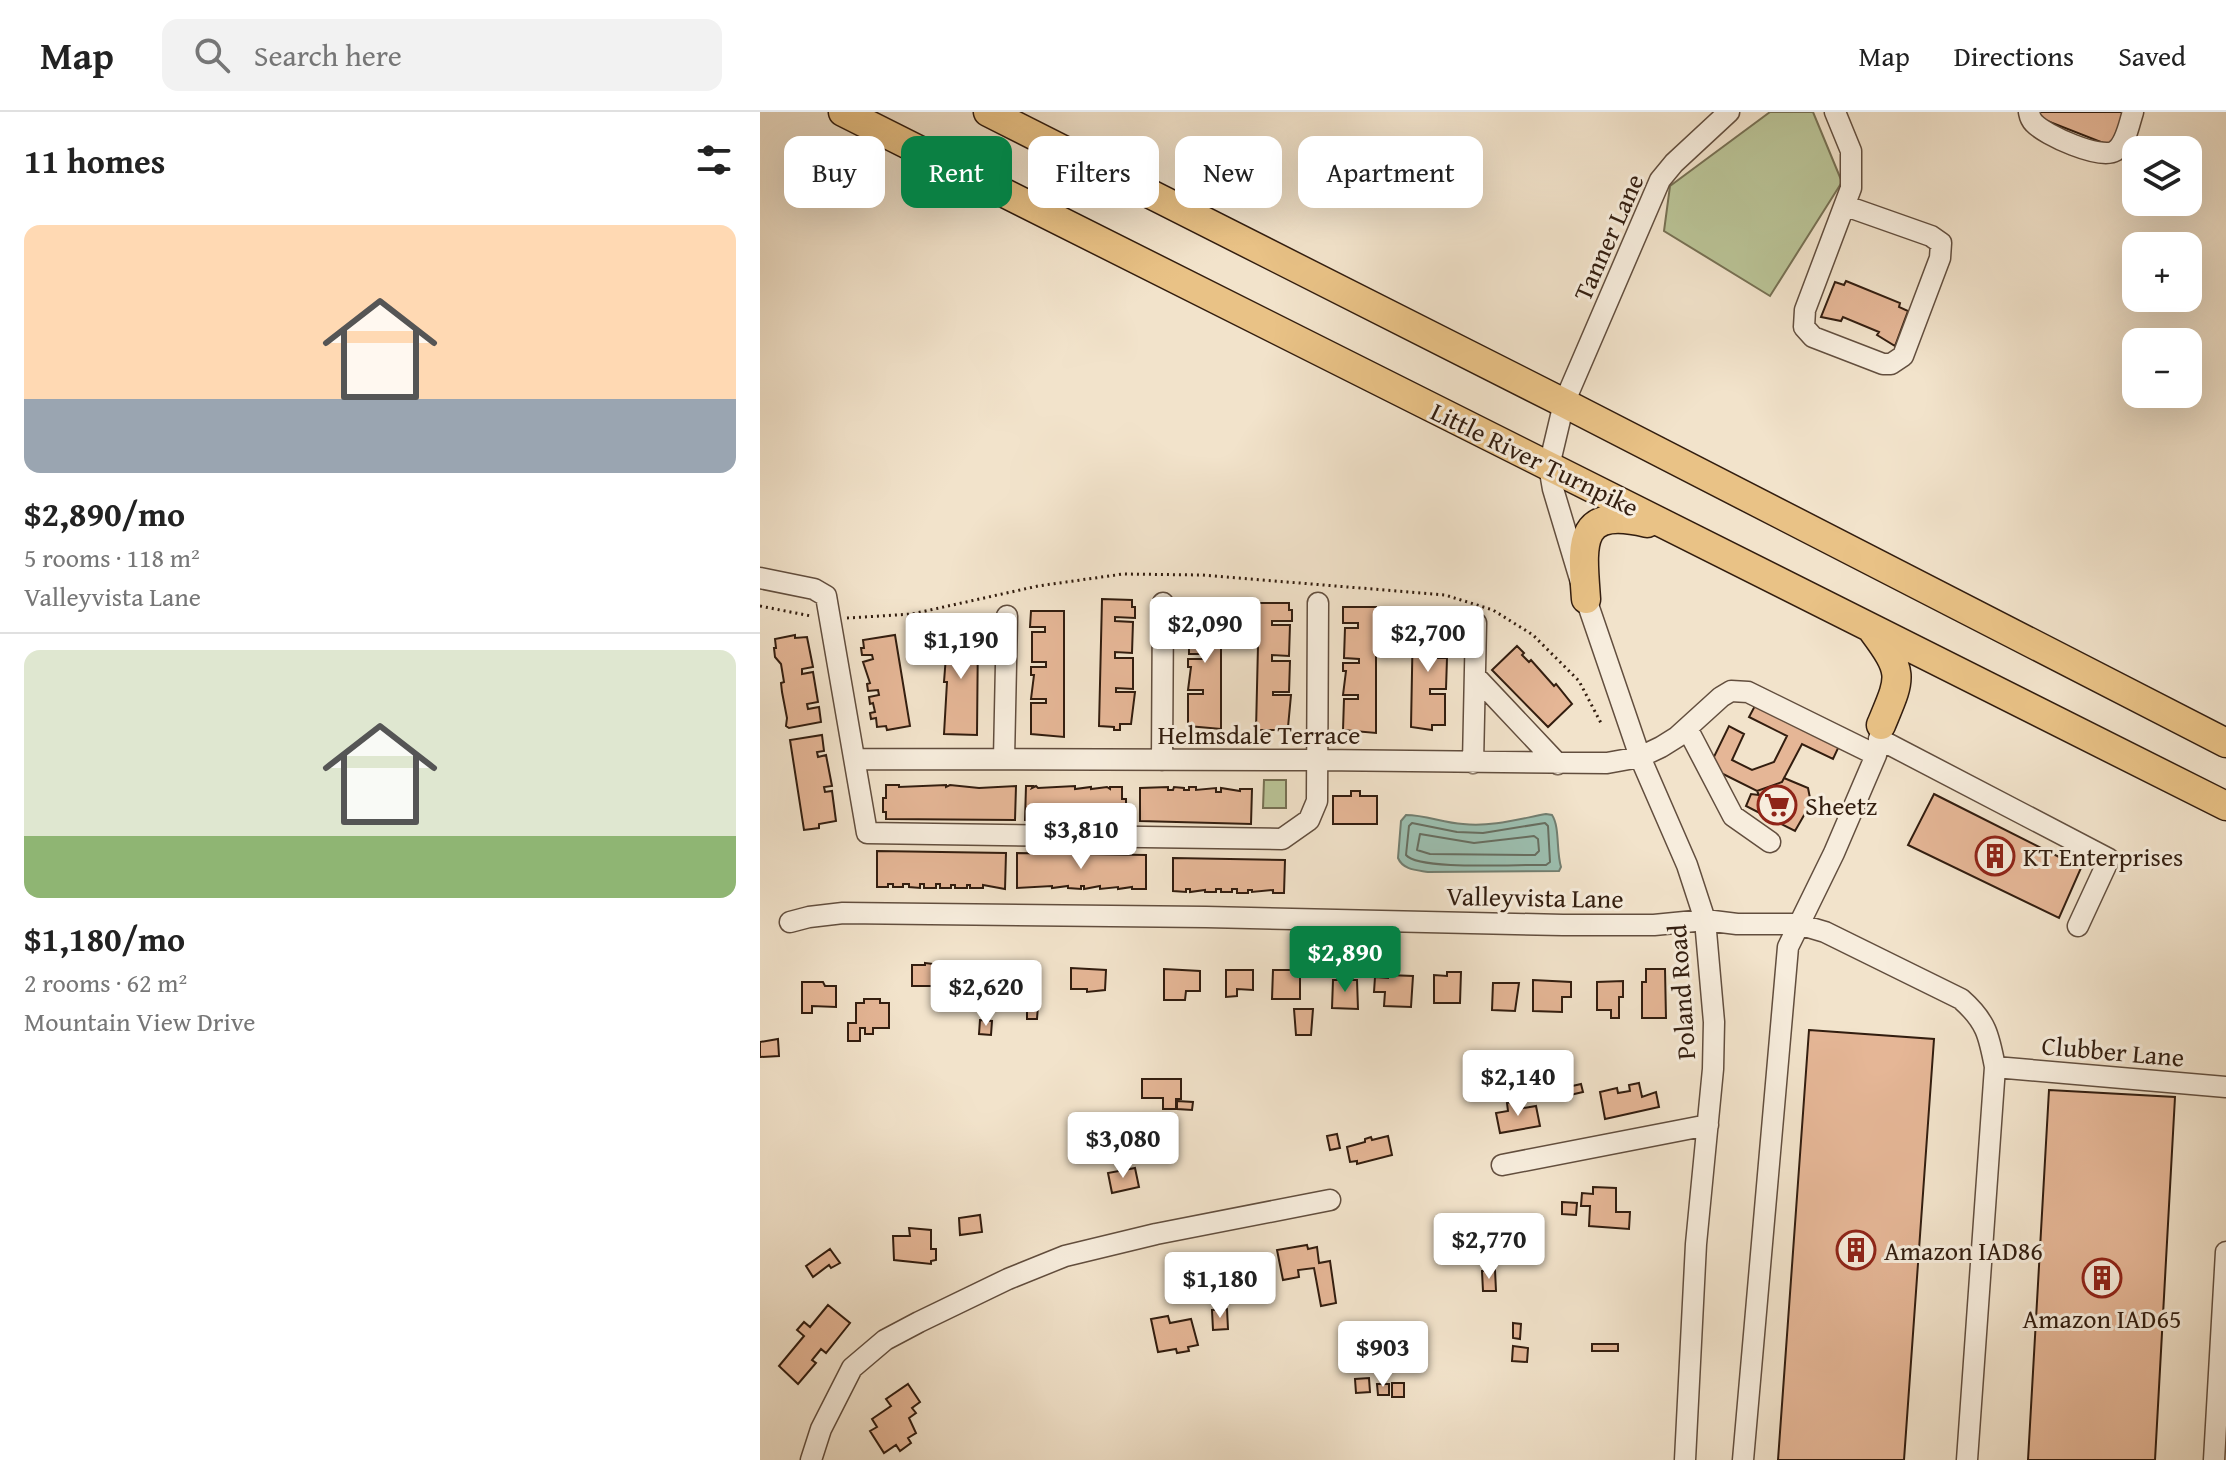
<!DOCTYPE html>
<meta charset="utf-8">
<style>
body{margin:0;font-family:"Gentium Book Plus",serif;background:#f2f2f2;color:#222;height:100vh;display:flex;flex-direction:column;font-size:30px;white-space:nowrap}
*{box-sizing:border-box;margin:0}
p{font-size:26px;color:#767676}
.icon{flex:none;width:44px;height:44px;fill:none;stroke:currentColor;stroke-width:2;stroke-linecap:round;stroke-linejoin:round}
.map{position:relative;flex:1;overflow:hidden}
.side{display:flex;flex-direction:column;background:#fff;width:760px}
.side>*{flex:none}
.banner{position:absolute;left:24px;top:24px;width:760px;height:72px;display:flex;gap:16px}
.fabs{position:absolute;left:1362px;top:24px;display:grid;gap:16px}
.fabs a{display:grid;place-items:center;width:80px;height:80px;border-radius:16px;background:#fff;box-shadow:0 8px 32px #0002;font-size:40px}
.price{position:absolute;translate:-50% -68px;padding:0 18px;border-radius:8px;background:#fff;color:#222;font-size:26px;line-height:52px;filter:drop-shadow(0 2px 4px #0008)}
.price::after{content:'';position:absolute;left:50%;top:48px;width:24px;height:18px;margin-left:-12px;background:inherit;clip-path:polygon(0 0,100% 0,50% 100%)}
.price.active{background:#0b8043;color:#fff}
ul{padding:0;list-style:none}
li{display:grid;align-content:center;gap:16px;height:424px;padding:0 24px}
li+li{border-top:2px solid #e0e0e0}
li span{display:grid;place-items:center;height:248px;border-radius:16px;color:#555}
li>.icon{margin-inline-start:auto}
span .icon{width:144px;height:144px;fill:#fffc;stroke-width:1}
li b{font-size:34px}
h2{display:flex;justify-content:space-between;align-items:center;height:96px;padding:0 24px;font-size:34px}
.pill{padding:0 28px;border-radius:16px;background:#fff;box-shadow:0 8px 32px #0002;font-size:28px;line-height:72px}
.pill.active{background:#0b8043;color:#fff}
header{display:flex;align-items:center;gap:48px;box-sizing:border-box;height:112px;padding:0 40px;background:#fff;border-bottom:2px solid #e0e0e0}
header strong{font-size:38px}
nav{display:flex;gap:44px;margin-inline-start:auto;font-size:28px}
.search{width:560px;height:72px;background:#f2f2f2;display:flex;align-items:center;gap:20px;box-sizing:border-box;padding:0 28px;border-radius:16px;color:#767676;font-size:30px}
main{display:flex;flex:1;min-height:0}
.map>svg:first-child{display:block}
.green{fill:#bac497;stroke:#767053;stroke-width:2}
.water{fill:#9cbfb0;stroke:#727e70;stroke-width:2}
.lines{fill:none;stroke-linecap:round;stroke-linejoin:round}
.shore{stroke:#676e60;stroke-width:2}
.building{fill:#e5b696;stroke:#321d0f;stroke-width:2}
.minor-casing{stroke:#624e3e;stroke-width:23}
.highway-casing{stroke:#321d0f;stroke-width:31}
.path{stroke:#321d0f;stroke-width:3;stroke-dasharray:2 4;stroke-linecap:butt}
.minor{stroke:#f7eddd;stroke-width:20}
.highway{stroke:#e9c286;stroke-width:28}
.labels{text-anchor:middle;dominant-baseline:central;stroke-width:6;stroke-linejoin:round;paint-order:stroke}
.street-label{font-size:26px;fill:#321d0f;stroke:#f7eddd}
.poi-label{font-size:26px;fill:#321d0f;stroke:#f7eddd;text-anchor:start}
</style>
<header>
<strong>Map</strong>
<div class="search"><svg class="icon" aria-label="search" viewBox="0 0 24 24"><circle cx="10" cy="10" r="6"/><path d="M15 15l6 6"/></svg>Search here</div>
<nav><a>Map</a><a>Directions</a><a>Saved</a></nav>
</header>
<main>
<section class="side">
<h2>11 homes<svg class="icon" aria-label="filters" viewBox="0 0 24 24"><path d="M4 7h16M4 17h16"/><circle cx="9" cy="7" r="2"/><circle cx="15" cy="17" r="2"/></svg></h2>
<ul>
<li><span style="background:linear-gradient(#ffd9b3 70%,#9aa5b1 0)"><svg class="icon" aria-label="home" viewBox="0 0 24 24"><path d="M3 11l9-7 9 7M6 9v11h12V9"/></svg></span><div><b>$2,890/mo</b><p>5 rooms · 118 m²</p><p>Valleyvista Lane</p></div></li>
<li><span style="background:linear-gradient(#dfe7d0 75%,#8fb573 0)"><svg class="icon" aria-label="home" viewBox="0 0 24 24"><path d="M3 11l9-7 9 7M6 9v11h12V9"/></svg></span><div><b>$1,180/mo</b><p>2 rooms · 62 m²</p><p>Mountain View Drive</p></div></li>
</ul>
</section>
<div class="map">
<svg width="1466" height="1348" viewBox="0 0 1466 1348">
<rect width="100%" height="100%" fill="#f2e3cb"/>
<filter id="stains"><feTurbulence type="fractalNoise" baseFrequency=".0025" numOctaves="4"/><feColorMatrix values="0 0 0 0 .2 0 0 0 0 .09 0 0 0 0 .02 0 0 0 .5 -.17"/></filter>
<radialGradient id="worn" r=".72"><stop offset=".6" stop-color="#630" stop-opacity="0"/><stop offset="1" stop-color="#630" stop-opacity=".3"/></radialGradient>
<path class="green" d="M1010 0H1053L1082 70 1010 184 904 119 910 74Z
M504 668H526V696H503Z"/>
<path class="water" d="M786 702 792 703C800 715 796 739 801 755L799 759 668 760C657 758 643 758 638 746L641 709 646 703C666 703 683 711 703 712 732 715 759 707 786 702Z"/>
<g class="lines">
<path class="shore" d="M652 711 697 720 723 721 785 711 788 714 790 750 786 753C760 752 659 759 646 743L649 714Z
M660 722 714 731 774 724 778 727 779 739 775 743 670 742 657 738Z"/>
</g>
<path class="building" d="M1279 0H1364L1351 34 1277 5Z
M1086 169 1140 191 1139 195 1148 199 1135 234 1117 223 1119 220 1083 205 1081 209 1061 205 1075 170 1084 173Z
M342 487 372 488V495H375V506L355 505V509L373 510 372 541 355 540V546H373V577L356 576V580H375L371 612H360V618H354V615L339 614Z
M428 490H461V617L428 614V582H443V578H428L431 555H428V547H443V542H429V511H442V507H428Z
M499 491H529V498H532V509H512V513H530L529 544 512 543V549H530L529 580H513V583H531L528 615H517V618H496Z
M583 495H616V621L583 618 584 587H598V583H583L586 559H583V551H599V547L584 546 585 516H598V511H583Z
M271 499H304V625L271 622V591H286V587H271L274 563H271V555H286V550H272V520H285V515H270Z
M653 507 685 509V542L670 541V546H687L686 577H670V582H685V613H672V618L651 615Z
M187 514 218 517 217 623 184 622 187 570H184L186 544H184V534Z
M35 523V526L47 525 53 555 42 557V562L53 560 58 590 47 592 48 597 59 595 61 610 29 616 26 614 27 606 22 580 21 571 24 570 21 552 15 545 14 536H16L15 527Z
M135 523 150 614 127 618 126 614 117 615 116 606 111 607 110 601 115 600 113 591 110 592 109 585 119 583 118 578 108 579 107 572 110 571 103 550 113 547 112 543H102L101 536H104L103 528Z
M757 534 764 541 762 543 769 550 771 548 794 574 796 572 812 592 788 615 732 558Z
M997 590 1080 632 1073 647 1042 632 1022 670 997 679 949 655 969 614 984 622 972 648 992 658 1014 650 1027 624 989 605Z
M62 623 64 639 57 640 58 645 66 643 72 674 64 675 65 680 72 679 76 709 59 712V716L44 718 30 628Z
M1024 666 1048 676 1051 691 1035 719 986 694 991 682 999 683 997 679 1022 670Z
M126 673H139V675L186 673V675L190 673 219 676 256 674 255 708 126 707V700H123V686H126Z
M266 674H273L272 676 276 674 278 676 315 674V677L331 675V677L347 675 350 677V675H362V687H366V704H362V709L265 708Z
M408 675V678H413L414 675 424 676V678H429V675H436V678L456 676V680H461V676L480 679V677H492L491 712 380 709V676Z
M591 679H600V684H617V712H573V684H591Z
M1174 682 1321 756 1299 806 1148 733Z
M117 739 246 741 245 777 223 773V776H210V773H207V776H195V773H191V776H180V772H176V776H164V772H160V776L149 775V772H143V775H133V772H128V775H117Z
M257 741 386 743V777H372V775L358 777V775L340 777V774L324 777V774H321V777L308 776V774L292 776V774L257 776Z
M413 746 525 748 524 781H513V778L492 780V778H488V781H477V777H472V780H461V777H456V780H445V778L430 780V777H426V780L413 779Z
M165 851 181 853V863H186V855H197V871H188V874H152V853H165Z
M242 856H277L276 877 241 879Z
M311 856 346 858 345 878 327 880V877H311Z
M404 857 440 859V879H426L425 888H404Z
M886 857H905L906 906H882V870H886Z
M466 858H493V878L477 877V884L466 885Z
M513 858H540V887H512Z
M687 860H701L700 891H674V863L687 864Z
M628 863 653 864 651 895 624 894 625 880H614L615 865 628 866Z
M573 868H597L598 897 572 896Z
M773 868 811 870V885H802V900L773 899Z
M863 869V885H859V906H851V898H837V870Z
M42 870H63L65 874H76V895L52 894V901H42Z
M733 871H759L755 899 732 898Z
M221 872H237V886H233V896H221Z
M104 887H120V891H129V916H113V922H105V916H100V929H88V911H96V891H104Z
M267 893H278L277 907H267Z
M534 897H553L551 923H536Z
M220 908 232 909 231 923 219 922Z
M1049 918 1174 927 1144 1348H1018Z
M18 927 19 944 0 945V930Z
M715 953H726V973L715 974Z
M382 967H421V987H416V997H403V986H382Z
M879 971 882 985 896 980 899 995 845 1007 840 980 857 976 858 981 870 979 869 973Z
M821 972 823 980 810 983 808 975Z
M1289 978 1415 985 1395 1348H1268Z
M417 989 433 990 432 998 417 997Z
M756 989 757 997 776 994 780 1014 740 1021 736 1001 748 999 747 991Z
M577 1022 580 1036 570 1038 567 1024Z
M628 1024 632 1043 597 1052V1049L590 1050 587 1035 605 1030V1027L611 1025 612 1028Z
M375 1056 379 1075 352 1081 348 1061Z
M833 1075 856 1076V1100H870L869 1117 829 1114 830 1094H821L822 1081 833 1082Z
M802 1090 817 1091 816 1103 802 1102Z
M220 1103 222 1120 200 1123 199 1106Z
M149 1116 171 1118V1137H176V1148L171 1149V1152L134 1148 133 1124H150Z
M547 1133 548 1137 557 1135 559 1151 570 1149 576 1191 561 1194 554 1156 538 1158 539 1165 523 1168 517 1138Z
M70 1137 80 1151 71 1156 69 1153 53 1165 46 1154Z
M735 1158 736 1179H723L722 1159Z
M68 1193 90 1211 66 1241 61 1237 52 1248 56 1251 38 1272 19 1254 44 1224 37 1218 44 1210 50 1215Z
M467 1197 468 1217 453 1218 452 1198Z
M408 1204 410 1211 431 1207 438 1233 428 1235 429 1239 417 1241 416 1237 398 1240 391 1207Z
M753 1211 761 1212 760 1227 753 1226Z
M832 1232H858V1239H832Z
M753 1234 768 1236 767 1250 752 1249Z
M609 1266 610 1280 596 1281 595 1267Z
M632 1271H644V1285H632Z
M148 1272 160 1290 152 1296 156 1301 149 1306 156 1321 148 1326 151 1331 140 1339 136 1333 124 1341 110 1319 117 1315 112 1307 131 1294 126 1287Z
M617 1272H629V1283H618Z"/>
<g class="lines">
<g class="minor-casing">
<path id="minor" d="M1075 0 1091 39V76L1045 198 1044 215 1053 225 1123 252H1131L1143 244 1180 146 1181 131 1171 124 1086 94
M1269 0C1270 5 1270 7 1274 11 1285 23 1340 48 1355 39 1366 32 1369 12 1373 0
M0 466 54 477 66 484 107 721 522 727 549 708 557 689 558 491
M716 565 798 652
M927 616 973 704 1010 730
M1119 627 1349 747 1318 814
M95 647 558 648 847 651 880 645 901 635 917 625 961 585 971 579 988 580 1116 643
M244 647 247 504
M402 648 403 491
M713 651 716 511
M30 810 49 805 83 801 446 805 803 813H894L945 808 977 812H1038L1065 820 1201 887C1226 909 1229 923 1235 955L1207 1348
M1235 955 1466 975
M742 1053 948 1013
M51 1348 61 1317 92 1256 125 1228 159 1210 248 1167 305 1144 396 1122 570 1088
M925 1348 936 1132 953 957 954 910 945 808 927 753 880 645 826 487 793 377 789 354 804 291 900 68 914 51 969 0
M983 1348 1028 835 1074 741 1116 643 1118 633
M1454 1348 1466 1140"/>
</g>
<g class="highway-casing">
<path id="highway" d="M83 0 1466 694
M228 0 804 291 1466 631
M826 487C822 432 816 394 887 411
M1113 519C1145 562 1141 565 1121 613"/>
</g>
<path class="path" d="M0 494 51 504
M87 506 152 502 278 474 363 462 442 463 685 483 733 498 773 523 819 569 842 613"/>
<use href="#minor" class="minor"/>
<use href="#highway" class="highway"/>
</g>
<defs>
<g id="supermarket-ring" transform="scale(2)"><circle r="9.5" fill="#f7eddd" stroke="#8f2418" stroke-width="1.5"/><path d="M-6-5.5h2.5l.6 2H6L4.5 2H-2.5L-4.4-4H-6ZM-1.5 3.2a1.3 1.3 0 1 0 .1 0ZM3 3.2a1.3 1.3 0 1 0 .1 0Z" fill="#8f2418"/></g>
<g id="building-ring" transform="scale(2)"><circle r="9.5" fill="#f7eddd" stroke="#8f2418" stroke-width="1.5"/><path d="M-4-6H4V6H1V3H-1V6H-4ZM-2.5-4.3h1.7v1.8h-1.7ZM.8-4.3h1.7v1.8H.8ZM-2.5-1h1.7V.8h-1.7ZM.8-1h1.7V.8H.8Z" fill="#8f2418"/></g>
</defs>
<g fill-rule="evenodd">
<use href="#supermarket-ring" x="1017" y="693"/>
<use href="#building-ring" x="1235" y="744"/>
<use href="#building-ring" x="1096" y="1138"/>
<use href="#building-ring" x="1342" y="1166"/>
</g>
<g class="labels">
<g class="street-label">
<text transform="translate(848 125) rotate(-66)">Tanner Lane</text>
<text transform="translate(775 347) rotate(26)">Little River Turnpike</text>
<text x="499" y="622">Helmsdale Terrace</text>
<text transform="translate(775 785) rotate(1)">Valleyvista Lane</text>
<text transform="translate(921 880) rotate(-94)">Poland Road</text>
<text transform="translate(1353 939) rotate(5)">Clubber Lane</text>
</g>
<g class="poi-label">
<text x="1045" y="693">Sheetz</text>
<text x="1263" y="744">KT Enterprises</text>
<text x="1124" y="1138">Amazon IAD86</text>
<text x="1342" y="1206" text-anchor="middle">Amazon IAD65</text>
</g>
</g>
<rect width="100%" height="100%" filter="url(#stains)"/>
<rect width="100%" height="100%" fill="url(#worn)"/>
</svg>
<div class="fabs">
<a><svg class="icon" aria-label="layers" viewBox="0 0 24 24"><path d="M12 4l9 5-9 5-9-5zM3 14l9 5 9-5"/></svg></a>
<a>+</a>
<a>−</a>
</div>
<b class="price" style="left:445px;top:553px">$2,090</b>
<b class="price" style="left:668px;top:562px">$2,700</b>
<b class="price" style="left:201px;top:569px">$1,190</b>
<b class="price" style="left:321px;top:759px">$3,810</b>
<b class="price active" style="left:585px;top:882px">$2,890</b>
<b class="price" style="left:226px;top:916px">$2,620</b>
<b class="price" style="left:758px;top:1006px">$2,140</b>
<b class="price" style="left:363px;top:1068px">$3,080</b>
<b class="price" style="left:729px;top:1169px">$2,770</b>
<b class="price" style="left:460px;top:1208px">$1,180</b>
<b class="price" style="left:623px;top:1277px">$903</b>
<div class="banner">
<a class="pill">Buy</a>
<a class="pill active">Rent</a>
<a class="pill">Filters</a>
<a class="pill">New</a>
<a class="pill">Apartment</a>
</div>
</div>
</main>
